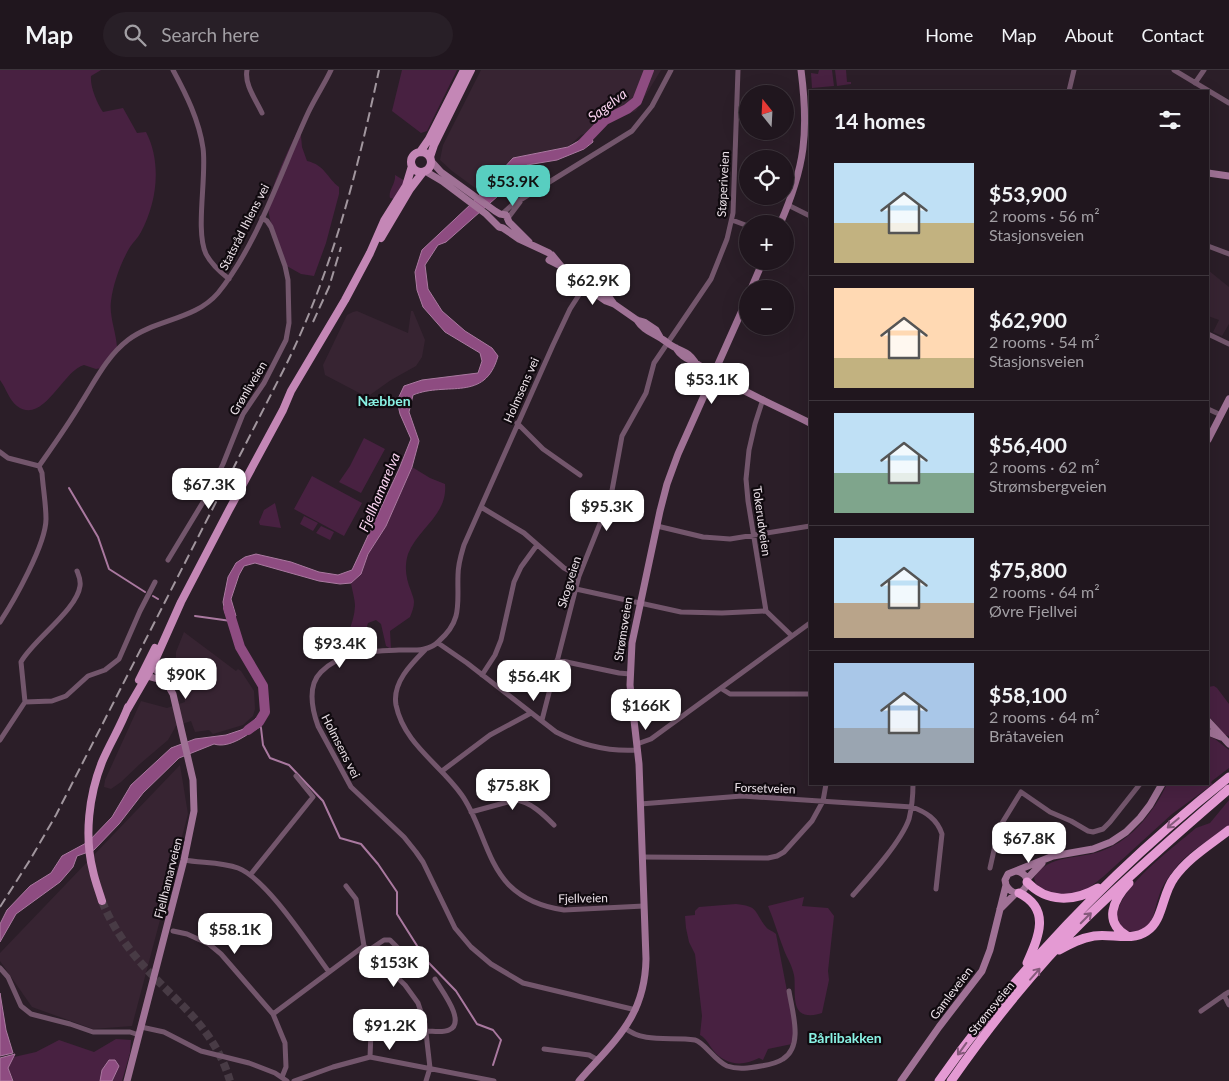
<!DOCTYPE html>
<meta charset="utf-8">
<style>
body{margin:0;font-family:Lato,sans-serif;background:#281f27;color:#f1f3f6;height:100vh;display:flex;flex-direction:column;font-size:19px;white-space:nowrap}
*{box-sizing:border-box;margin:0}
p{font-size:16px;color:#a29fa4}
.icon{flex:none;width:28px;height:28px;fill:none;stroke:currentColor;stroke-width:2;stroke-linecap:round;stroke-linejoin:round}
.map{position:relative;flex:1;overflow:hidden}
.sheet{position:absolute;left:809px;top:20px;width:400px;height:695px;display:flex;flex-direction:column;background:#20161e;border-radius:0px;box-shadow:0 5px 20px #0002,0 0 0 1px #3d353c}
.sheet>*{flex:none}
.needle{width:32px;rotate:342deg}
.controls{position:absolute;left:739px;top:15px;display:grid;gap:10px}
.controls a{display:grid;place-items:center;width:55px;height:55px;border-radius:50%;background:#20161e;box-shadow:0 5px 20px #0002,0 0 0 1px #3d353c;font-size:25px}
.price{position:absolute;translate:-50% -42px;padding:0 11px;border-radius:10px;background:#fff;color:#222;font-size:16px;line-height:32px;filter:drop-shadow(0 1px 2px #0008)}
.price::after{content:'';position:absolute;left:50%;top:30px;width:15px;height:11px;margin-left:-8px;background:inherit;clip-path:polygon(0 0,100% 0,50% 100%)}
.price.active{background:#58cec0;color:#111}
ul{padding:0;list-style:none}
li{display:flex;align-items:center;gap:15px;height:125px;padding:0 25px}
li+li{border-top:1px solid #3d353c}
li span{display:grid;place-items:center;flex:none;width:140px;height:100px;border-radius:0px;color:#555}
li>.icon{margin-inline-start:auto}
span .icon{width:60px;height:60px;fill:#fffc;stroke-width:1}
li b{font-size:21px}
h2{display:flex;justify-content:space-between;align-items:center;height:60px;padding:0 25px;font-size:21px}
header{display:flex;align-items:center;gap:30px;box-sizing:border-box;height:70px;padding:0 25px;background:#20161e;border-bottom:1px solid #3d353c}
header strong{font-size:24px}
nav{display:flex;gap:28px;margin-inline-start:auto;font-size:18px}
.search{width:350px;height:45px;background:#281f27;display:flex;align-items:center;gap:12px;box-sizing:border-box;padding:0 18px;border-radius:28px;color:#a29fa4;font-size:19px}
.map>svg:first-child{display:block}
.built{fill:#372432}
.green{fill:#482141}
.water{fill:#8e4c81;stroke:#aa79a0}
.lines{fill:none;stroke-linecap:round;stroke-linejoin:round}
.stream{stroke:#aa79a0;stroke-width:2}
.river{stroke:#8e4c81;stroke-width:10}
.primary-tunnel{stroke:#483b45;stroke-width:8;stroke-dasharray:8 4;stroke-linecap:butt}
.street{stroke:#73566c;stroke-width:5}
.secondary{stroke:#a07296;stroke-width:7}
.primary{stroke:#c487b6;stroke-width:8}
.highway{stroke:#e49ad3;stroke-width:9}
.rail{stroke:#a1969e;stroke-width:2;stroke-dasharray:10 5;stroke-linecap:butt}
.oneway{stroke:#85597b}
.labels{text-anchor:middle;dominant-baseline:central;stroke-width:4.5;stroke-linejoin:round;paint-order:stroke}
.street-label{font-size:12px;fill:#ece2e9;stroke:#100a0f}
.water-label{font-size:14px;font-style:italic;fill:#fcd5f2;stroke:#100a0f}
.neighbourhood-label{font-size:14px;font-weight:bold;fill:#89f2e4;stroke:#100a0f}
</style>
<header>
<strong>Map</strong>
<div class="search"><svg class="icon" aria-label="search" viewBox="0 0 24 24"><circle cx="10" cy="10" r="6"/><path d="M15 15l6 6"/></svg>Search here</div>
<nav><a>Home</a><a>Map</a><a>About</a><a>Contact</a></nav>
</header>
<div class="map">
<svg width="1229" height="1011" viewBox="0 0 1229 1011">
<rect width="100%" height="100%" fill="#2b1e28"/>
<path class="built" d="M481 0H661L636 41 603 54 590 62 581 65 568 77 513 88 482 123 452 101 440 90 443 75Z
M1208 200 1229 217V254L1222 266 1213 262 1219 250 1208 246V247Z
M357 241 408 263 411 241H413L425 270 422 287 416 296 391 310 367 327 325 305 323 295 347 245 353 242Z
M184 562 236 601 238 599 241 601 254 621 255 639 253 646 243 655 213 664 209 660 195 662 191 651 176 656 168 670 141 693 121 712 111 719 104 717 105 710 141 631 167 638 185 632 176 594V582Z
M180 695 188 744 132 956 93 959 32 937 0 891V883Z"/>
<path class="green" d="M0 0H101L91 6C90 17 97 33 103 42L123 38 137 63 146 62C162 93 157 132 141 162 138 168 133 172 130 177 121 192 113 214 111 231 109 246 116 262 117 277L101 298 96 299 84 295C63 300 43 356 17 336 9 330 6 318 0 310Z
M402 0H457L427 61 421 63 392 41Z
M819 0H832L834 16 812 18 811 3 818 4Z
M835 0H846L847 12H851V14L837 16Z
M298 60 301 66 302 77 307 91C325 95 327 108 339 117V124L326 173 314 206 301 204 285 195C281 180 271 158 269 144 265 126 290 77 298 60Z
M395 105 405 111 395 129 390 128C388 120 396 114 395 105Z
M364 368 385 379 361 423 339 412 350 396Z
M412 397 430 408 445 414C448 445 418 458 408 484 404 497 406 509 411 521 412 525 414 528 414 532 414 537 412 542 410 547L390 561 391 579 386 576 381 554 376 550 368 553 360 579 333 595 334 582C346 570 354 554 355 536 355 529 352 520 351 513L361 504 368 484 386 456Z
M312 406 362 433 344 466 294 439Z
M275 433 281 458 260 455 259 452 264 440Z
M304 446 318 453 313 461 300 454Z
M321 456 334 462 330 470 316 463Z
M1214 616 1217 618 1229 634V666L1225 665 1208 645V617Z
M1208 666 1215 669 1229 680V698L1212 711 1211 713 1213 714 1172 744 1104 806 1084 822 1060 827 1037 817 1034 808C1048 783 1081 790 1104 780 1133 769 1154 741 1167 714H1208Z
M1229 730V755C1212 769 1191 779 1177 796 1170 805 1162 815 1159 826 1152 845 1155 863 1127 862L1116 851C1117 817 1171 780 1196 758L1210 753Z
M804 827 802 836 828 838 834 846 828 901 829 910 822 943C816 945 806 947 800 942 792 934 796 915 794 905 792 895 787 888 784 880 778 865 774 850 768 836Z
M736 834C759 836 754 842 766 857 768 860 773 861 776 864L794 957 792 974 768 979 763 990 759 988C742 997 725 995 713 980 709 975 706 968 700 965L702 946 695 884 689 872 686 858 685 846 695 845V841L699 837Z
M116 969 131 970 130 983 122 1011H112L118 996 102 1000 100 1011H14L8 998 10 991 14 987 36 982 59 970 94 982Z"/>
<path class="water" d="M591 64 593 72 584 79 557 90 527 95 519 101 507 118 446 172 438 175 425 195 428 219 442 241 465 261 492 278 498 286C485 333 447 311 413 325L409 342 419 371 412 397 386 456 368 484 361 504 351 513 340 514 319 511 255 493 244 496 239 505 231 529 236 546 231 551 225 543 223 532 228 507 236 493 245 487 256 484 291 492 319 502 338 505 352 500 399 399 411 369 400 344 397 331 404 316 422 310 478 303 482 291 480 283 445 262 423 237 417 220 415 202 422 180 471 134 513 88 568 77Z
M256 648 260 657C247 664 230 679 214 674L179 688 143 723 119 754 94 780 77 786 73 797 60 812 16 844 0 872V854L7 840 30 816 51 803 62 786 88 772 112 747 131 715 171 678 195 669 226 665 241 660 251 655Z
M0 923 6 960 13 983 0 986Z
M15 984 8 998 13 1011H0V988Z
M109 990H115L119 996 112 1011H100L102 1000Z"/>
<g class="lines">
<path class="stream" d="M69 418 98 467 109 499 145 522
M153 526 158 529
M195 546 231 551
M259 652 261 658 263 675 270 688 289 695 323 731 340 768 361 774 378 794 397 822V844L426 890 456 921 477 954 493 960 501 970 493 995"/>
<path class="river" d="M582 74 605 50 627 39 637 31 649 0
M228 538 240 577 263 616 265 642 259 652 248 660"/>
<path class="primary-tunnel" d="M102 831C109 849 119 865 131 881 167 927 212 950 230 1011"/>
<path class="street" d="M173 0C186 24 199 50 203 78 207 106 195 161 206 184 211 194 220 202 229 209
M247 0C244 14 256 30 262 43
M1174 0 1229 33
M1195 13 1204 0
M1069 21 1074 0
M788 135 810 146
M502 144 512 135 632 61 652 36 671 0
M508 148 520 132
M732 150 748 156
M1208 176 1229 184
M586 214 570 239 553 275 464 475C461 485 458 494 458 505 457 533 463 550 439 571 429 582 413 580 399 580 372 581 342 581 321 602 307 616 312 639 318 656L351 717 404 767 416 782 423 792 455 858 471 877 491 894 523 913 636 940
M1208 264 1229 274
M763 329 755 354 749 380 746 409 748 431 766 541 792 566
M1208 339 1221 345
M517 353 543 379 580 405
M0 382 8 388 39 396
M39 396C53 376 68 355 81 333 95 311 107 286 128 270 156 249 195 250 218 223 258 174 281 101 308 43 315 28 324 15 331 0
M481 437 524 463 564 498 579 506
M657 456 703 467 730 469 810 456
M168 490 211 419 223 394 243 344 264 313 286 270 289 253 288 210 285 196 271 157 267 151 262 148
M576 519 681 542 722 543 766 541
M0 552C14 531 46 474 46 449 46 434 43 418 42 403L39 396
M438 573 467 593 556 662C581 675 609 682 638 680
M425 580C411 594 392 613 396 635 404 674 440 694 461 724 481 751 485 790 509 815 524 830 543 837 564 840L644 836
M557 590 619 603 630 604
M482 605 495 585 501 570 514 512 521 497 537 475
M722 619 730 624H810
M25 632 21 592C33 570 77 540 80 516 81 510 79 506 77 501
M542 650 579 506 611 426 622 366 646 323 654 293 711 209 727 169 733 143 738 0
M0 670 25 632 52 631 66 626 88 606 105 600 119 589 140 541 155 512
M637 674 651 669 810 553
M442 701 490 665 531 643
M640 734 742 726 912 737C926 742 937 749 942 764L936 819
M471 742 515 730C530 731 544 745 554 755
M642 787 768 788 777 786 784 782 812 751 823 731 826 714
M184 790C201 793 222 792 238 798 267 809 309 875 329 902
M990 798 999 758 1021 722 1050 742 1071 751 1088 761 1093 762 1103 759 1110 752 1140 714
M251 804 313 727 296 706
M346 816 356 829 364 876 405 915 418 933 425 954 430 998 426 1011
M853 825C869 807 901 772 909 749 912 737 913 726 913 714
M173 861 187 864 209 874 221 884 273 944 285 973 286 997 282 1007
M369 880 384 870H390L406 886
M0 898 8 907 21 936 31 944 70 954 93 962H130L139 965
M1229 922 1224 925 1229 935
M1201 941 1224 925
M273 944 364 876
M141 957 164 962 201 981 249 993 275 1003 287 1011
M625 958C644 974 672 966 695 970 704 972 715 991 727 996 738 1000 750 998 761 996 768 995 777 993 783 989 804 976 792 941 789 921
M426 961C433 961 443 963 449 960 467 952 441 920 435 909
M544 979 589 985 598 990
M370 987 371 962
M294 1011 333 997 370 987 494 1011"/>
<path class="secondary" d="M432 92 441 102 495 141 500 144 506 145 509 152 529 172
M425 101 442 111 486 144 499 157 503 158 519 169 549 183
M1208 103 1229 106
M780 154C805 97 809 62 801 0
M552 185 561 196 586 214 597 218 609 227 614 234
M549 190 561 196
M588 215 593 222 606 231 614 234 637 250 644 252 656 260 660 267
M751 219 763 191
M637 250C644 261 652 262 662 269 667 272 671 276 676 278 685 283 688 282 695 292
M676 278C683 289 688 288 697 294 732 317 772 334 810 353
M1208 370 1229 329
M1208 651 1229 674
M1208 662 1221 667
M1027 809 1042 793
M1006 815C1019 837 1040 806 1016 801
M1000 839 1016 823
M127 1011 184 790 194 741 193 710 173 624 162 605 152 597 145 599 147 606 165 611
M579 1011C615 970 645 947 646 889L639 694 630 615 632 573 660 441 667 414 678 384 748 227
M901 1011 939 957 982 901 990 880 1006 815 1005 810 1008 804 1053 786 1093 779 1111 772 1126 762 1140 748 1150 735 1162 714"/>
<path class="primary" d="M411 92a10 10 0 1 1 20 0a10 10 0 1 1-20 0Z
M420 82 429 69 464 0
M430 87 434 75 471 0
M381 168 410 119 423 102
M139 610 155 578
M127 640 152 597 181 532 229 440 283 340 291 321 345 230 370 183 384 151 406 116 412 96
M102 831C99 821 95 811 93 801 84 766 89 725 102 692 110 673 121 656 128 637"/>
<path class="highway" d="M1027 812C1047 833 1074 832 1098 818
M1019 823C1051 839 1039 866 1027 893
M1127 866C1103 852 1113 830 1129 813
M1059 880C1070 874 1081 868 1094 866 1111 863 1131 872 1147 861 1163 851 1162 824 1174 808 1188 788 1210 775 1229 760
M939 1011C1020 895 1118 795 1229 707
M951 1011C991 954 1035 898 1085 849 1131 804 1180 761 1229 719"/>
<path class="rail" d="M313 252 329 217 341 177
M0 837 30 790 56 745 283 301C331 206 357 103 379 0"/>
</g>
<defs><path id="oneway-shaft" d="M-6 0H5M1.5-3L5.5 0L1.5 3" fill="none" stroke-width="1.6" stroke-linecap="round" stroke-linejoin="round" transform="scale(1.25)"/></defs>
<g class="oneway">
<use href="#oneway-shaft" transform="translate(1173 753) rotate(140)"/>
<use href="#oneway-shaft" transform="translate(1086 848) rotate(-45)"/>
<use href="#oneway-shaft" transform="translate(1035 904) rotate(-49)"/>
<use href="#oneway-shaft" transform="translate(962 979) rotate(126)"/>
</g>
<g class="labels">
<g class="street-label">
<text transform="translate(723 114) rotate(-87)">Støperiveien</text>
<text transform="translate(244 157) rotate(-63)">Statsråd Ihlens vei</text>
<text transform="translate(248 318) rotate(-59)">Grønliveien</text>
<text transform="translate(521 320) rotate(-66)">Holmsens vei</text>
<text transform="translate(762 451) rotate(82)">Tokerudveien</text>
<text transform="translate(569 512) rotate(-73)">Skogveien</text>
<text transform="translate(623 559) rotate(-81)">Strømsveien</text>
<text transform="translate(341 676) rotate(63)">Holmsens vei</text>
<text transform="translate(765 718) rotate(2)">Forsetveien</text>
<text transform="translate(168 808) rotate(-76)">Fjellhamarveien</text>
<text transform="translate(583 828) rotate(-1)">Fjellveien</text>
<text transform="translate(951 923) rotate(-53)">Gamleveien</text>
<text transform="translate(991 938) rotate(-51)">Strømsveien</text>
</g>
<g class="water-label">
<text transform="translate(607 35) rotate(-37)">Sagelva</text>
<text transform="translate(379 422) rotate(-67)">Fjellhamarelva</text>
</g>
<g class="neighbourhood-label">
<text x="384" y="330">Næbben</text>
<text x="845" y="967">Bårlibakken</text>
</g>
</g>
</svg>
<div class="controls">
<a><svg class="needle" viewBox="-14 -14 28 28"><path d="M0-13l5 13h-10z" fill="#e53935"/><path d="M0 13l5-13h-10z" fill="#a29fa4"/></svg></a>
<a><svg class="icon" aria-label="locate" viewBox="0 0 24 24"><circle cx="12" cy="12" r="6"/><path d="M12 2v4M12 18v4M2 12h4M18 12h4"/></svg></a>
<a>+</a>
<a>−</a>
</div>
<b class="price active" style="left:513px;top:137px">$53.9K</b>
<b class="price" style="left:593px;top:236px">$62.9K</b>
<b class="price" style="left:712px;top:335px">$53.1K</b>
<b class="price" style="left:209px;top:440px">$67.3K</b>
<b class="price" style="left:607px;top:462px">$95.3K</b>
<b class="price" style="left:340px;top:599px">$93.4K</b>
<b class="price" style="left:186px;top:630px">$90K</b>
<b class="price" style="left:534px;top:632px">$56.4K</b>
<b class="price" style="left:646px;top:661px">$166K</b>
<b class="price" style="left:513px;top:741px">$75.8K</b>
<b class="price" style="left:1029px;top:794px">$67.8K</b>
<b class="price" style="left:235px;top:885px">$58.1K</b>
<b class="price" style="left:394px;top:918px">$153K</b>
<b class="price" style="left:390px;top:981px">$91.2K</b>
<section class="sheet">
<h2>14 homes<svg class="icon" aria-label="filters" viewBox="0 0 24 24"><path d="M4 7h16M4 17h16"/><circle cx="9" cy="7" r="2"/><circle cx="15" cy="17" r="2"/></svg></h2>
<ul>
<li><span style="background:linear-gradient(#bfe0f5 60%,#c2b280 0)"><svg class="icon" aria-label="home" viewBox="0 0 24 24"><path d="M3 11l9-7 9 7M6 9v11h12V9"/></svg></span><div><b>$53,900</b><p>2 rooms · 56 m²</p><p>Stasjonsveien</p></div></li>
<li><span style="background:linear-gradient(#ffd9b3 70%,#c2b280 0)"><svg class="icon" aria-label="home" viewBox="0 0 24 24"><path d="M3 11l9-7 9 7M6 9v11h12V9"/></svg></span><div><b>$62,900</b><p>2 rooms · 54 m²</p><p>Stasjonsveien</p></div></li>
<li><span style="background:linear-gradient(#bfe0f5 60%,#7fa58c 0)"><svg class="icon" aria-label="home" viewBox="0 0 24 24"><path d="M3 11l9-7 9 7M6 9v11h12V9"/></svg></span><div><b>$56,400</b><p>2 rooms · 62 m²</p><p>Strømsbergveien</p></div></li>
<li><span style="background:linear-gradient(#bfe0f5 65%,#b9a48a 0)"><svg class="icon" aria-label="home" viewBox="0 0 24 24"><path d="M3 11l9-7 9 7M6 9v11h12V9"/></svg></span><div><b>$75,800</b><p>2 rooms · 64 m²</p><p>Øvre Fjellvei</p></div></li>
<li><span style="background:linear-gradient(#a9c7e8 65%,#9aa5b1 0)"><svg class="icon" aria-label="home" viewBox="0 0 24 24"><path d="M3 11l9-7 9 7M6 9v11h12V9"/></svg></span><div><b>$58,100</b><p>2 rooms · 64 m²</p><p>Bråtaveien</p></div></li>
</ul>
</section>
</div>
